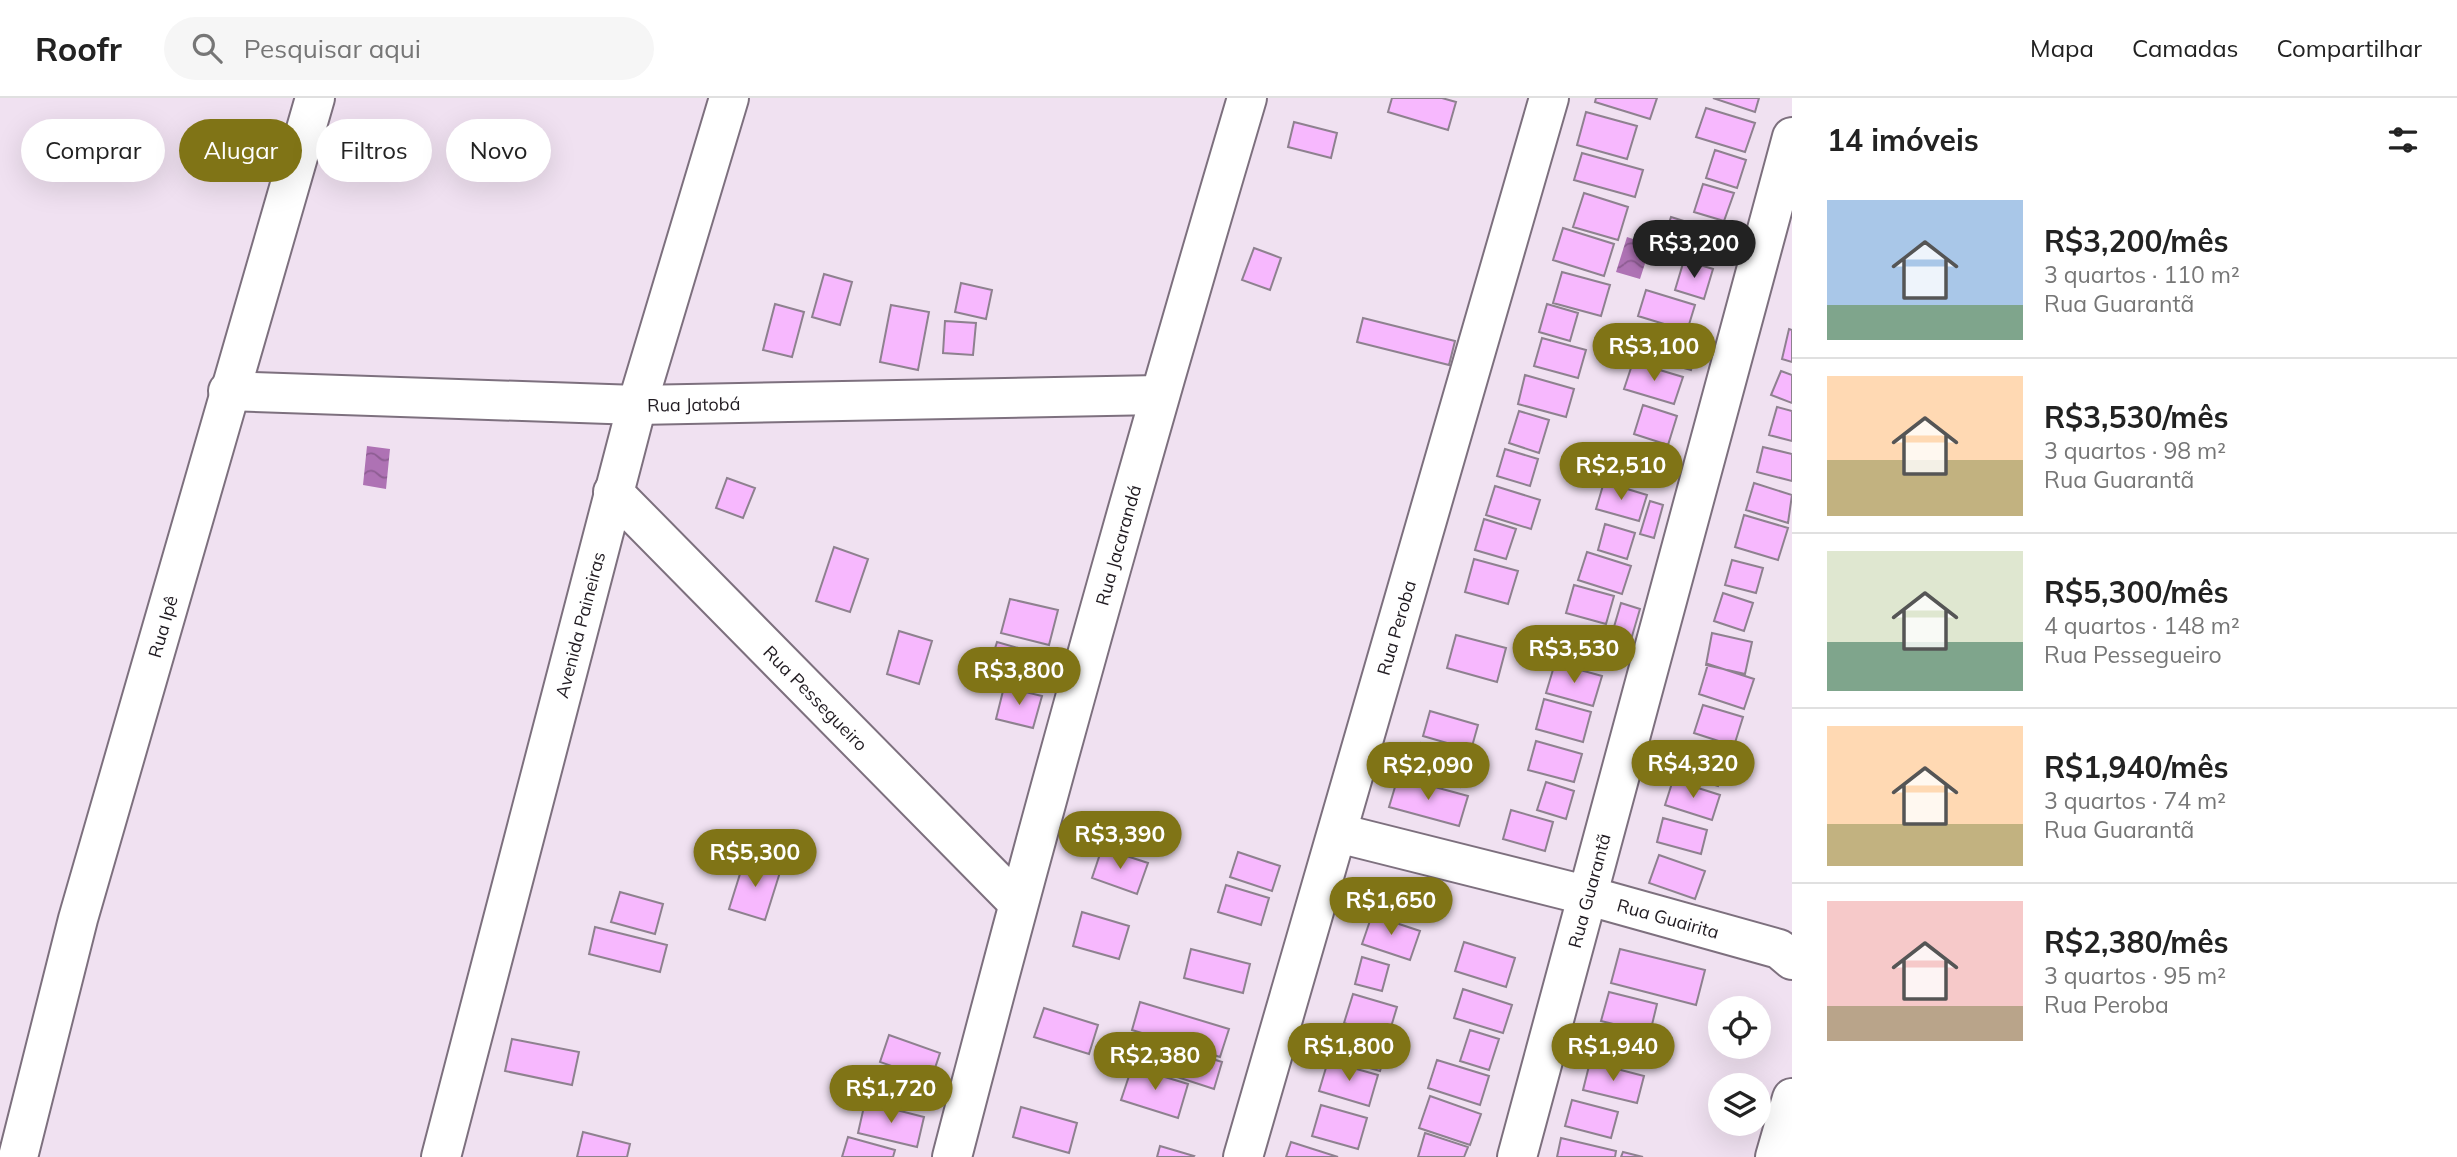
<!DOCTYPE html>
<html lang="pt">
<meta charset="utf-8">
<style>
body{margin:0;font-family:Mulish,sans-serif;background:#f6f6f6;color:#222;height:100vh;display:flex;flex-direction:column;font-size:26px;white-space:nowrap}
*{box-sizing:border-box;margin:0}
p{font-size:23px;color:#767676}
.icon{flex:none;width:38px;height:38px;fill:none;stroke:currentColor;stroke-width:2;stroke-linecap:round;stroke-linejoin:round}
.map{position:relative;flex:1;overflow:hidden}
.details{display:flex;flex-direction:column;background:#fff;width:665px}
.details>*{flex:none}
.guide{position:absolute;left:21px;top:21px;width:665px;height:63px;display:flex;gap:14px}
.tools{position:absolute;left:1708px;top:898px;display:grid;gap:14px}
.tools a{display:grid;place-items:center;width:63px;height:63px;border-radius:50%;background:#fff;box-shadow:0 7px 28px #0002;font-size:35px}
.price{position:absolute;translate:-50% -60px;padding:0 16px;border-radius:24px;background:#807416;color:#fff;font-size:23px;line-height:46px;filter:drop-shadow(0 2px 4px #0008)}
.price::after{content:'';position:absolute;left:50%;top:42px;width:21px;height:16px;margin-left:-10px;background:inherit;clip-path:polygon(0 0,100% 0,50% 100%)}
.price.selected{background:#222;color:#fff}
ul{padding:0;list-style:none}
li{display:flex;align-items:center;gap:21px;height:175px;padding:0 35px}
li+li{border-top:2px solid #e0e0e0}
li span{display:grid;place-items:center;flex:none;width:196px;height:140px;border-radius:0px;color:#555}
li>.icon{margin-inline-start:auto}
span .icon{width:84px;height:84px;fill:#fffc;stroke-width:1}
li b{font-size:30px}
h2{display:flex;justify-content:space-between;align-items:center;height:84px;padding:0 35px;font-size:30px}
.tag{padding:0 24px;border-radius:32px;background:#fff;box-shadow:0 7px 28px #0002;font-size:24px;line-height:63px}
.tag.selected{background:#807416;color:#fff}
header{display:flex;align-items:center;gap:42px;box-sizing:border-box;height:98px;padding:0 35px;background:#fff;border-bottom:2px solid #e0e0e0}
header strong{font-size:33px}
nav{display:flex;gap:38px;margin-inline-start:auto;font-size:24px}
.search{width:490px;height:63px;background:#f6f6f6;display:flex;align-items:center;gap:18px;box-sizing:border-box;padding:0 24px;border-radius:38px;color:#767676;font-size:26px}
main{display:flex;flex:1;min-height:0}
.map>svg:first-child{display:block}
.water{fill:url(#water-waves)}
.building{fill:#f7b8fe;stroke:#8e818f;stroke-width:2}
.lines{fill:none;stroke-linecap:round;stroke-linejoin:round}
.minor-casing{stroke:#7d707e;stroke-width:42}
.minor{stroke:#fff;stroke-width:38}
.labels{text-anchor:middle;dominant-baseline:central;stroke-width:6;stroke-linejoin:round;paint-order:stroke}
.street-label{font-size:18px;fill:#201b21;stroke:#fff}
</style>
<header>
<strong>Roofr</strong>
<div class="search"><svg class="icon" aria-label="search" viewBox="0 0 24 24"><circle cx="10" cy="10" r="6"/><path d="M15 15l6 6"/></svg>Pesquisar aqui</div>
<nav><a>Mapa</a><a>Camadas</a><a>Compartilhar</a></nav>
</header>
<main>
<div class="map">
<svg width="1792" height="1059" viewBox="0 0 1792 1059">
<defs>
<pattern id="water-waves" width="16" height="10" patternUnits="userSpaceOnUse" patternTransform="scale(1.75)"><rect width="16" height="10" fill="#ae72b4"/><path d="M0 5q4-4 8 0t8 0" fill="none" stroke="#8d5d92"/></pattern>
</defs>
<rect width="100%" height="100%" fill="#f0e1f1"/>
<path class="water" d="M1627 139 1651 147 1640 181 1616 174Z
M367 348 390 351 386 391 363 387Z"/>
<path class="building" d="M1392 0H1442L1456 4 1448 32 1388 14Z
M1596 0H1657L1650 21 1595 4Z
M1713 0H1759L1755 14Z
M1706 10 1755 25 1745 54 1696 39Z
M1586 14 1637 28 1627 61 1577 47Z
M1294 24 1337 35 1331 60 1288 49Z
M1715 52 1746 62 1737 90 1706 80Z
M1582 55 1643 72 1635 99 1574 82Z
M1703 86 1734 95 1724 123 1694 114Z
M1584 95 1628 109 1618 142 1573 129Z
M1671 119 1722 135 1713 162 1662 146Z
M1563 130 1614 146 1604 178 1553 162Z
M1254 150 1281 160 1270 192 1242 182Z
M1684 162 1713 171 1704 201 1675 192Z
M1562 174 1610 187 1601 218 1553 205Z
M824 176 852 184 840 227 812 219Z
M961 185 992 192 986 221 955 214Z
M1646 192 1695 207 1687 233 1638 218Z
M775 206 804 214 792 259 763 252Z
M1547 206 1578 215 1570 243 1539 234Z
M891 207 929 214 918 272 880 264Z
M1363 220 1455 243 1449 267 1357 244Z
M945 223 976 225 973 257 943 255Z
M1789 231 1792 232V264L1782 261Z
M1662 234 1699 244 1691 272 1655 262Z
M1542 240 1586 252 1578 280 1534 268Z
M1633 264 1683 279 1674 306 1624 291Z
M1781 273 1792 277V305L1771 297Z
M1525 277 1574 291 1566 319 1518 306Z
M1643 307 1677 318 1668 347 1634 336Z
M1777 309 1792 313V343L1769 337Z
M1519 313 1549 322 1539 355 1509 345Z
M1628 348 1662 358 1654 385 1620 374Z
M1763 349 1792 356V383L1757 374Z
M1505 351 1538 361 1530 388 1497 378Z
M727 380 755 390 743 420 716 410Z
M1604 384 1647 397 1639 423 1596 411Z
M1754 385 1792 397 1788 425 1746 412Z
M1495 388 1540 402 1531 431 1486 417Z
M1650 403 1663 407 1654 440 1640 436Z
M1744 417 1788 430 1778 462 1735 449Z
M1484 421 1516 431 1506 461 1475 452Z
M1605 426 1635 435 1627 461 1598 452Z
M834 449 868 461 850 514 816 503Z
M1587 454 1631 468 1622 496 1578 482Z
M1474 461 1518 473 1508 506 1465 494Z
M1732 462 1763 470 1756 495 1725 487Z
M1574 487 1614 498 1606 526 1566 515Z
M1723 495 1753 505 1744 533 1714 523Z
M1010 501 1058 512 1049 547 1001 535Z
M1621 505 1640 511 1630 545 1611 539Z
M1567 532 1609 545 1601 570 1560 557Z
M899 533 932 543 919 586 887 576Z
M1712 535 1752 544 1745 576 1706 567Z
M1456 537 1506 550 1497 584 1447 570Z
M997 544 1036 555 1028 584 988 573Z
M1555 565 1602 578 1593 608 1546 595Z
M1708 566 1754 581 1744 611 1699 596Z
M1004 589 1042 598 1033 630 996 621Z
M1544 601 1591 614 1583 644 1536 631Z
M1703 607 1743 619 1734 648 1694 635Z
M1430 613 1478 627 1471 652 1423 638Z
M1536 643 1582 656 1574 684 1528 672Z
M1687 644 1728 658 1718 688 1677 675Z
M1421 645 1468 660 1460 689 1412 674Z
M1398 679 1468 698 1459 728 1389 709Z
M1673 682 1720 697 1712 722 1665 707Z
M1546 684 1574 693 1566 721 1537 712Z
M1511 712 1553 724 1545 753 1503 741Z
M1663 720 1707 732 1701 756 1657 744Z
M1102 750 1148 765 1137 796 1092 780Z
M1238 754 1280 768 1272 793 1230 779Z
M1659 757 1705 773 1695 801 1649 785Z
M745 760 781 771 765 822 729 811Z
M1226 787 1269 800 1261 827 1218 814Z
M620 794 663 806 655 836 611 824Z
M1082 814 1129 828 1119 861 1073 848Z
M1372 817 1420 833 1410 862 1362 846Z
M595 829 667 847 660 874 589 856Z
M1464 844 1515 860 1506 889 1455 873Z
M1191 851 1250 866 1243 895 1184 880Z
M1620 851 1705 872 1696 907 1611 885Z
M1362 859 1389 867 1382 893 1355 886Z
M1463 891 1512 907 1503 935 1454 920Z
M1609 894 1657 906 1650 935 1601 923Z
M1353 896 1397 909 1388 939 1344 925Z
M1140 904 1229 931 1220 959 1132 932Z
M1044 910 1098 927 1089 956 1034 939Z
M1603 931 1634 939 1627 966 1596 959Z
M1470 932 1499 941 1489 972 1460 963Z
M1345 935 1388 947 1380 973 1338 961Z
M889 937 940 955 931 982 880 964Z
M512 941 579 954 572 987 505 973Z
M1171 948 1222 964 1214 991 1162 974Z
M1437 962 1489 978 1480 1007 1428 990Z
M1328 963 1378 977 1369 1008 1319 993Z
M1590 964 1644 978 1637 1005 1583 992Z
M1132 969 1188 986 1178 1020 1121 1002Z
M1430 998 1481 1016 1470 1047 1419 1030Z
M1572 1002 1618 1014 1611 1040 1565 1028Z
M865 1004 924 1019 917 1049 858 1035Z
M1321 1007 1367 1020 1358 1051 1312 1038Z
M1021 1009 1077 1025 1069 1055 1013 1039Z
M583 1034 630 1046 627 1059H577Z
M1425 1035 1468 1049 1464 1059H1418Z
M848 1039 895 1052 893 1059H842Z
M1561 1040 1616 1053 1615 1059H1557Z
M1291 1044 1338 1059H1286Z
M1160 1048 1194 1058 1193 1059H1157Z
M1623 1054 1643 1059H1621Z"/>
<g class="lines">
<g class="minor-casing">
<g id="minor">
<path id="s1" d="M228 293 637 307 1159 297"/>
<path id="s2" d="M613 394 1018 805"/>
<path id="s3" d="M1338 735 1589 798 1779 851 1792 862"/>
<path id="s4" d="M18 1059 78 821 315 0"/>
<path id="s5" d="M441 1059 637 307 729 0"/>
<path id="s6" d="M952 1059C1044 704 1143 351 1247 0"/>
<path id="s7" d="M1243 1059 1549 0"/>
<path id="s8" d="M1517 1059 1792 39"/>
<path d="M1775 1059 1792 1000"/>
</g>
</g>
<use href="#minor" class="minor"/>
</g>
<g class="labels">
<g class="street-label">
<text stroke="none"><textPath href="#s1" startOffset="466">Rua Jatobá</textPath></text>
<text stroke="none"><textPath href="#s6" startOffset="634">Rua Jacarandá</textPath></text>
<text stroke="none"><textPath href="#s4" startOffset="550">Rua Ipê</textPath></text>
<text stroke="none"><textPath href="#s5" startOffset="550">Avenida Paineiras</textPath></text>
<text stroke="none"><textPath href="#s7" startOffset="551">Rua Peroba</textPath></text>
<text stroke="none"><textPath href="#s2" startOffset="289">Rua Pessegueiro</textPath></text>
<text stroke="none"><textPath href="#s8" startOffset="276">Rua Guarantã</textPath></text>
<text stroke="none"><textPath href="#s3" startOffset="341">Rua Guairita</textPath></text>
</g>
</g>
</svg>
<div class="tools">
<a><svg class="icon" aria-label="locate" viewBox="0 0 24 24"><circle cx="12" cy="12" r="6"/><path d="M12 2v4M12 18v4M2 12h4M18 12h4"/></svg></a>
<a><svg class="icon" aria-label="layers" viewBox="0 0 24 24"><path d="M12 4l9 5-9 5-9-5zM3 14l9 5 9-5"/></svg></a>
</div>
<b class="price selected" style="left:1694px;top:182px">R$3,200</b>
<b class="price" style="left:1654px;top:285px">R$3,100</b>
<b class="price" style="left:1621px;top:404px">R$2,510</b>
<b class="price" style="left:1574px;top:587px">R$3,530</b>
<b class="price" style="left:1019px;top:609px">R$3,800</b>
<b class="price" style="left:1693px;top:702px">R$4,320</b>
<b class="price" style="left:1428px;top:704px">R$2,090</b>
<b class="price" style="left:1120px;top:773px">R$3,390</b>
<b class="price" style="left:755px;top:791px">R$5,300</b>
<b class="price" style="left:1391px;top:839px">R$1,650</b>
<b class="price" style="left:1349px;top:985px">R$1,800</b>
<b class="price" style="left:1613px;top:985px">R$1,940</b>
<b class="price" style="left:1155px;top:994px">R$2,380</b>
<b class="price" style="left:891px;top:1027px">R$1,720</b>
<div class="guide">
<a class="tag">Comprar</a>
<a class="tag selected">Alugar</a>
<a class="tag">Filtros</a>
<a class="tag">Novo</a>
</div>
</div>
<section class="details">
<h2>14 imóveis<svg class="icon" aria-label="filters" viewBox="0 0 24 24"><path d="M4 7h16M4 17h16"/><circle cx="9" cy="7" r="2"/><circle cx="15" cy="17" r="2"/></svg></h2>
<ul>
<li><span style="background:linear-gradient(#a9c7e8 75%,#7fa58c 0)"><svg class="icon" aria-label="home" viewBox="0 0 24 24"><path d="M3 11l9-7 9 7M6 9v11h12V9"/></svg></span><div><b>R$3,200/mês</b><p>3 quartos · 110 m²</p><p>Rua Guarantã</p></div></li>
<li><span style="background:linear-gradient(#ffd9b3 60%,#c2b280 0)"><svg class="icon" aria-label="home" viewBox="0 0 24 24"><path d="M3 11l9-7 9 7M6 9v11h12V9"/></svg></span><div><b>R$3,530/mês</b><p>3 quartos · 98 m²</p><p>Rua Guarantã</p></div></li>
<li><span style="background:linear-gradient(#dfe7d0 65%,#7fa58c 0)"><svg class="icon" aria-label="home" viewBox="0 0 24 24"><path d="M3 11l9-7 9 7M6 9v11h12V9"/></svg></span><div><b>R$5,300/mês</b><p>4 quartos · 148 m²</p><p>Rua Pessegueiro</p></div></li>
<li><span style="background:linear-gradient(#ffd9b3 70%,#c2b280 0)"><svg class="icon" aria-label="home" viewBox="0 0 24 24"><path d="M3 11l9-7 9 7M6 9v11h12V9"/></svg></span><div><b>R$1,940/mês</b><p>3 quartos · 74 m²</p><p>Rua Guarantã</p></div></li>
<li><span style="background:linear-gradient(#f6c9c9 75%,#b9a48a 0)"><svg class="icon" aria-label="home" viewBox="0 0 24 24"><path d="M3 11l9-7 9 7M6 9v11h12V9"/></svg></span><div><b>R$2,380/mês</b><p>3 quartos · 95 m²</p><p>Rua Peroba</p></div></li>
</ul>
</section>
</main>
